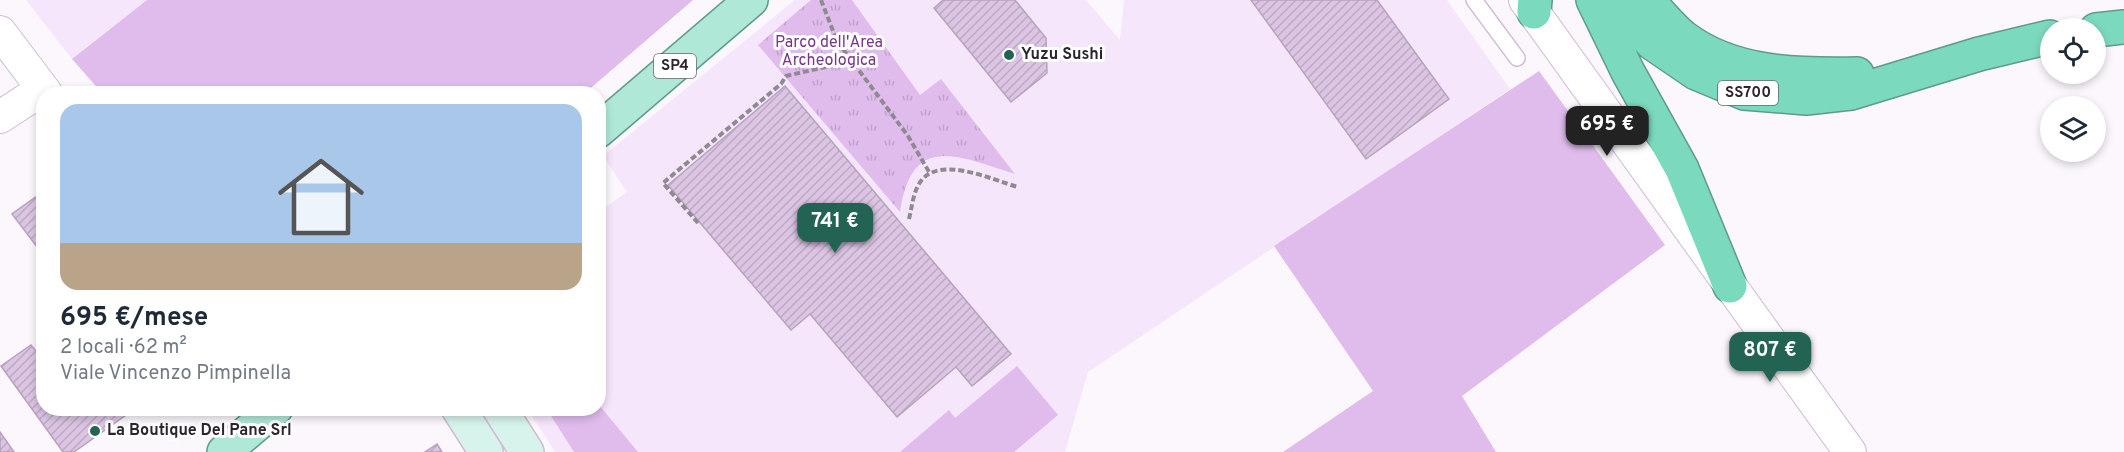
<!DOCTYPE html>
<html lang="it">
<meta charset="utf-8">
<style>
body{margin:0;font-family:Overpass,sans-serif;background:#f6f6f7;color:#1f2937;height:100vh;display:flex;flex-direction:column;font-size:22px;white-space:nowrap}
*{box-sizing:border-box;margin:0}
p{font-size:20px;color:#747a83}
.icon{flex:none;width:33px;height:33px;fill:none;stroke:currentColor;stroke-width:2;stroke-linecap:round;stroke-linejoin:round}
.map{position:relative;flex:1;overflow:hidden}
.panel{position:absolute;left:36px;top:86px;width:570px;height:330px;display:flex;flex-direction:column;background:#fff;border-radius:24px;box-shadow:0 3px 9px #0003}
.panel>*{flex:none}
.tools{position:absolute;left:2040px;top:18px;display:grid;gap:12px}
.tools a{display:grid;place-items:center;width:66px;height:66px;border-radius:50%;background:#fff;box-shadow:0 3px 9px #0003;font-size:30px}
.price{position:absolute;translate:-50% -51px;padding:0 14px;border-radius:12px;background:#226353;color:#fff;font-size:20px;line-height:39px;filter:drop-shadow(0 2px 3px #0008)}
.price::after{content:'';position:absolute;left:50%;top:36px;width:18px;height:14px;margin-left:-9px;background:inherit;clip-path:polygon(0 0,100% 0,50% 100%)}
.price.on{background:#222;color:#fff}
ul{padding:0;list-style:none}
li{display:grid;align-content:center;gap:12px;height:318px;padding:0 24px}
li+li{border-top:2px solid #e0e1e3}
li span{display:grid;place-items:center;height:186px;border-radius:18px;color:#555}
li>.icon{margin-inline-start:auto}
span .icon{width:108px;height:108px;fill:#fffc;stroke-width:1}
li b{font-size:26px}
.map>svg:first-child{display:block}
.built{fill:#f6e6fc}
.green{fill:#e0bced}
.park{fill:url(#park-tufts)}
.building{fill:url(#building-hatch);stroke:#b7a2bf;stroke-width:1.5}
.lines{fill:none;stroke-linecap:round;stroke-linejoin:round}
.lane-casing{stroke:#d0bbd7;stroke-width:18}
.street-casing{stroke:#d0bbd7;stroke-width:34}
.secondary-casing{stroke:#d0bbd7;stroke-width:36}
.primary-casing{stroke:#5f9a8c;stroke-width:36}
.highway-casing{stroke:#5f9a8c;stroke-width:36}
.path{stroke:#8f8991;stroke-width:4;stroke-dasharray:6 3;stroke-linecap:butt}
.lane{stroke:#fff;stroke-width:15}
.street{stroke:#fff;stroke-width:32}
.secondary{stroke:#d7f4ec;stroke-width:33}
.primary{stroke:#b0e8d8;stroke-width:33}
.highway{stroke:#7bd9be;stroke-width:33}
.poi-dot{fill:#226353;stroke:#fff;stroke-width:2}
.labels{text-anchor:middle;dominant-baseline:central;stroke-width:6;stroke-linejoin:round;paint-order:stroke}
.shield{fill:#fff;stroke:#6b666d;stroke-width:1.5}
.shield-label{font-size:15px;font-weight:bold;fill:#2c242f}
.park-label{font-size:16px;fill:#76368b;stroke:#fff}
.poi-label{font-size:16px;font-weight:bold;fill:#2c242f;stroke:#fff;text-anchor:start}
</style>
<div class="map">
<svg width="2124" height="452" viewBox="0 0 2124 452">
<defs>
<pattern id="park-tufts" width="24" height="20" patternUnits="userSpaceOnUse" patternTransform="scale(1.5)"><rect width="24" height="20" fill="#e0bced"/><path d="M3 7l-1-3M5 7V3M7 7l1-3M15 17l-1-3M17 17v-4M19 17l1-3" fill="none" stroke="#c0a1cc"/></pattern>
<pattern id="building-hatch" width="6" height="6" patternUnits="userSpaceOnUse" patternTransform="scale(1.5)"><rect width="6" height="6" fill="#dbc5e3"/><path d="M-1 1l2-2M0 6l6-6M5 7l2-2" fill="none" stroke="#bca9c3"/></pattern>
</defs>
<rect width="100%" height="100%" fill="#fbf7fd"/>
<path class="built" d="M26 0H147L72 59Z
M795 0H1086L1120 40 1124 0H1447L1510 89 1088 372 1065 452H555L527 408H598L599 212 627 192 603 156Z"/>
<path class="green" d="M147 0H693L585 93H102L72 59Z
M1539 71 1665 245 1462 396 1496 452H1283L1373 391 1274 246Z
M1017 366 1058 415 1014 452H900L949 410 955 418Z
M599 405 638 452H574L546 408H598Z"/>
<path class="park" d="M811 0H852L920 95 941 79 1015 174C959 157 912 131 900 212L758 45Z"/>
<path class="building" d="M943 0H1015L1046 38 1047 73 1011 102 934 8Z
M1251 0H1377L1449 99 1366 159Z
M785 86 1011 354 972 386 956 367 897 417 810 314 791 330 668 185Z
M44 191V256L12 214Z
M31 345 39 355 44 351V408H136L74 452H63L1 366Z
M0 432 14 452H0Z
M437 444 442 452H425Z"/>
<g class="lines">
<g class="lane-casing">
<path id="lane" d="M1474 0 1517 58"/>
</g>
<g class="street-casing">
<path id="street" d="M1525 0 1850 452
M0 32 46 93
M0 117 43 89"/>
</g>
<g class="secondary-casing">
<path id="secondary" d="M458 408 486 452
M499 408 527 452"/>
</g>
<g class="primary-casing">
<path id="primary" d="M598 131 751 0
M224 452 276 408"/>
</g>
<g class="highway-casing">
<path id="highway" d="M1593 0 1628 72 1682 169 1730 286
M1608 0 1652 43 1696 73 1744 93 1806 98 1851 93 1979 54 2050 37
M1647 0C1659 12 1670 26 1683 37 1733 75 1798 75 1857 74
M1534 12 1535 0
M2096 30 2124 27"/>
</g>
<path class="path" d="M821 0 837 41 908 136 929 172
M909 219C912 207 913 194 919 184 937 153 992 180 1018 187
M698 223 663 183 781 84 786 76 852 61"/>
<use href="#lane" class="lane"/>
<use href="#street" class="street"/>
<use href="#secondary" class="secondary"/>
<use href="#primary" class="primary"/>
<use href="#highway" class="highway"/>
</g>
<g class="poi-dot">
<circle cx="1009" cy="55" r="6"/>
<circle cx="95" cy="431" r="6"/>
</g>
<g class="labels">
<g class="shield">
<rect x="654" y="54" width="42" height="24" rx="4.5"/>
<rect x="1718" y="81" width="60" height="24" rx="4.5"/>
</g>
<g class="shield-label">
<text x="675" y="66">SP4</text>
<text x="1748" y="93">SS700</text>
</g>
<g class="park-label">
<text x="829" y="43">Parco dell'Area<tspan x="829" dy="18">Archeologica</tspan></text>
</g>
<g class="poi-label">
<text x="1021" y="55">Yuzu Sushi</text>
<text x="107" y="431">La Boutique Del Pane Srl</text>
</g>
</g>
</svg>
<div class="tools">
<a><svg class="icon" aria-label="locate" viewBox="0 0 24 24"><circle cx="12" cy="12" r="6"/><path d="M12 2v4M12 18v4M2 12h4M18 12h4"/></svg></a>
<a><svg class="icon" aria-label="layers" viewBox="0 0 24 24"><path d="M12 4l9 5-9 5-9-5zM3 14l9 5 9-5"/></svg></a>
</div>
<b class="price on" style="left:1607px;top:157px">695 €</b>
<b class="price" style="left:835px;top:254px">741 €</b>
<b class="price" style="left:1770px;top:383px">807 €</b>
<section class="panel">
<ul>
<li><span style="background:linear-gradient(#a9c7e8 75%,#b9a48a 0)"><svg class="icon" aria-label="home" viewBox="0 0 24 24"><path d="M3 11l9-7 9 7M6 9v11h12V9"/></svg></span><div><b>695 €/mese</b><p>2 locali · 62 m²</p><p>Viale Vincenzo Pimpinella</p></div></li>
</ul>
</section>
</div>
